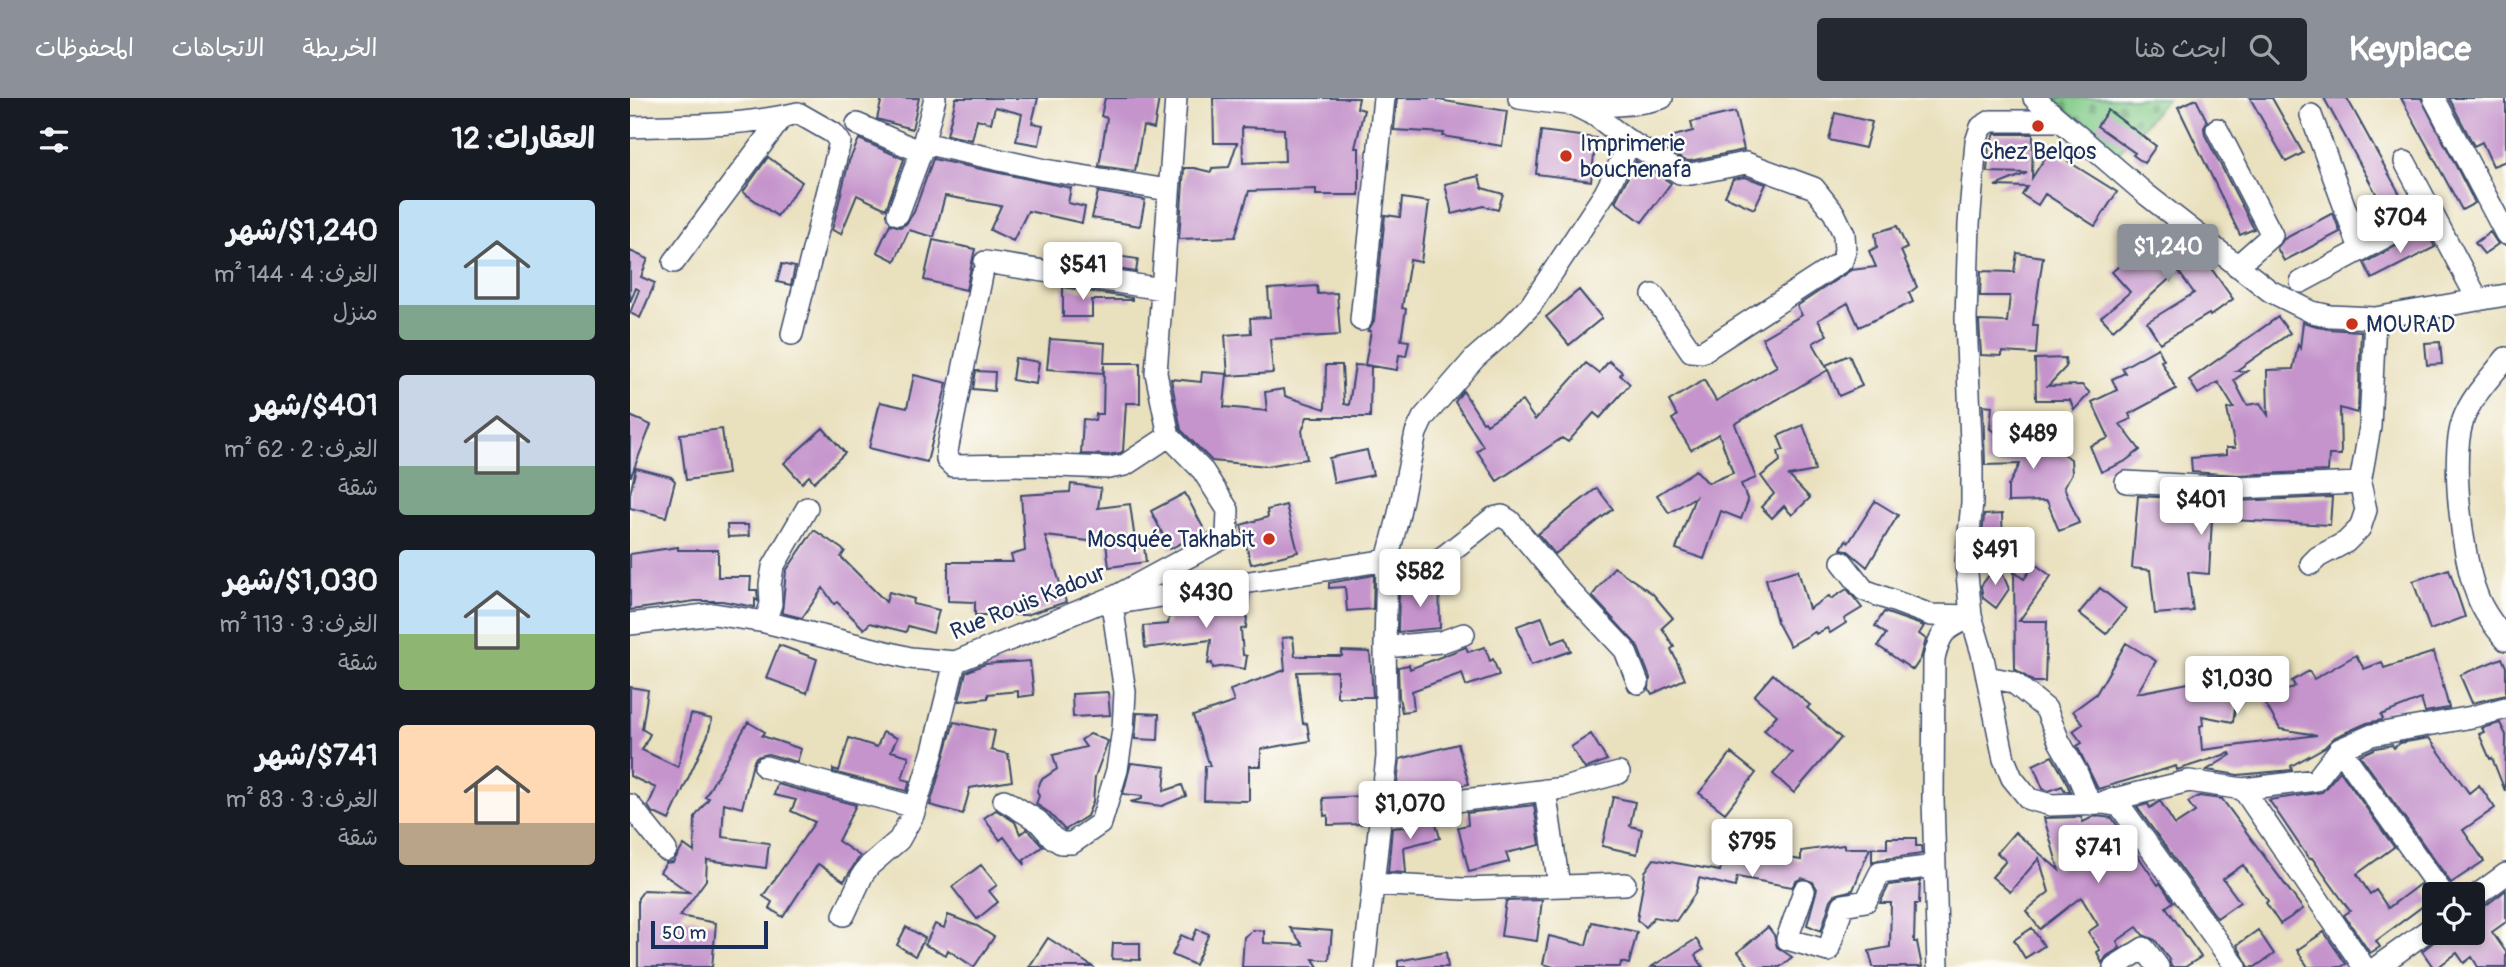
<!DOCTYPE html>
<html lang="ar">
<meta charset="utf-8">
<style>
body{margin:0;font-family:Pangolin,"Playpen Sans Arabic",sans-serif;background:#242831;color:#f1f3f6;direction:rtl;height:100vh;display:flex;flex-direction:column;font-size:26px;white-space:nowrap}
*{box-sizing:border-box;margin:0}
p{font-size:23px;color:#9ea1a6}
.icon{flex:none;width:38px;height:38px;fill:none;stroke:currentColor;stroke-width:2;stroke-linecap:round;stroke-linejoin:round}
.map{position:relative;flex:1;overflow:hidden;direction:ltr}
.details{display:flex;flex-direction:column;background:#171b24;width:630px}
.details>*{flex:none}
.controls{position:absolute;left:1792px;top:784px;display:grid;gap:14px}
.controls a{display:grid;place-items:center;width:63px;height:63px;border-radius:7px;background:#171b24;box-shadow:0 4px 10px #0003;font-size:35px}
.scale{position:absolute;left:21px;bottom:18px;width:117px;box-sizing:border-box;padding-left:7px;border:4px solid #1b2f5e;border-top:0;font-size:19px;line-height:24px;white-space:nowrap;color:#1b2f5e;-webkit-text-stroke:5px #fdfcf7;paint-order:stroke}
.price{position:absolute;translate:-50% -60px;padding:0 16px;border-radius:7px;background:#fff;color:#222;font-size:23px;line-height:46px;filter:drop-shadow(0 2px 4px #0008)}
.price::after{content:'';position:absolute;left:50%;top:42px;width:21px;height:16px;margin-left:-10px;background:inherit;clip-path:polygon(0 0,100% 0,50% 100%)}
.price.selected{background:#8c9099;color:#fff}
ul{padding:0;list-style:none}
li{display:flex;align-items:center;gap:21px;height:175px;padding:0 35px}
li span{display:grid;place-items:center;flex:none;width:196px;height:140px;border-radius:7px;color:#555}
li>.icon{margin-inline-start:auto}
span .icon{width:84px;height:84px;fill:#fffc;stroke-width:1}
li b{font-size:30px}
h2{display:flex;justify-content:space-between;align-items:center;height:84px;padding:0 35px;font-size:30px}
header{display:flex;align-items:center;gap:42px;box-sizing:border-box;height:98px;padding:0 35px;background:#8c9099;color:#fff}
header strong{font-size:33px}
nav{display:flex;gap:38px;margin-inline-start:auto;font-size:24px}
.search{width:490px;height:63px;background:#242831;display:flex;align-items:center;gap:18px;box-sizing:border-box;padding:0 24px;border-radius:7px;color:#9ea1a6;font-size:26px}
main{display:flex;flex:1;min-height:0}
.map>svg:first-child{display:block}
.cemetery{fill:url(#cemetery-stones);stroke:#4e7d73;stroke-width:2}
.building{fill:#c594cc;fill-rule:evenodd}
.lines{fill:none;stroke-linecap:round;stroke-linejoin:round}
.minor-casing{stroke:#3a4a6c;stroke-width:24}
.minor{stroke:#fff;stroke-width:21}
.poi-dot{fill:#c8321e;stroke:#fdfcf7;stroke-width:2.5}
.labels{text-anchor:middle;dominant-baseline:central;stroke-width:5;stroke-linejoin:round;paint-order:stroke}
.poi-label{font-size:23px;fill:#1b2f5e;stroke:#fdfcf7;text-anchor:start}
.street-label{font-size:23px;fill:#1b2f5e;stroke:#fdfcf7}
</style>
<header>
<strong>Keyplace</strong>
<div class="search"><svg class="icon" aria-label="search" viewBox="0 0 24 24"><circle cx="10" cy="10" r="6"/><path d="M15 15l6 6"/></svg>ابحث هنا</div>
<nav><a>الخريطة</a><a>الاتجاهات</a><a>المحفوظات</a></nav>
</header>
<main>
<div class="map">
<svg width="1876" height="869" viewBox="0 0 1876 869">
<defs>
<pattern id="cemetery-stones" width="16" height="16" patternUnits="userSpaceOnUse" patternTransform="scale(1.75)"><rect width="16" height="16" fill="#81cb88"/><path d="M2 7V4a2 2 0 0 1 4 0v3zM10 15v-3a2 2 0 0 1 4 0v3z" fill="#69a572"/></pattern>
</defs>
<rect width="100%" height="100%" fill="#fdfcf7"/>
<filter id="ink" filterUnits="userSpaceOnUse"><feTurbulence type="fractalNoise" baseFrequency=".0143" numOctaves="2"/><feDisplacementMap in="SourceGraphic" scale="14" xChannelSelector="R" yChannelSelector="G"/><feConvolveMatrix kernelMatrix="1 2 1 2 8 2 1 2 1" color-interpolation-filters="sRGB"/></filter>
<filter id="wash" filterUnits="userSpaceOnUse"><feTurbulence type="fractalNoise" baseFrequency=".00686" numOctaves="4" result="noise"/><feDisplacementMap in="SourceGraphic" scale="28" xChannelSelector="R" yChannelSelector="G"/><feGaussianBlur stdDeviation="1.57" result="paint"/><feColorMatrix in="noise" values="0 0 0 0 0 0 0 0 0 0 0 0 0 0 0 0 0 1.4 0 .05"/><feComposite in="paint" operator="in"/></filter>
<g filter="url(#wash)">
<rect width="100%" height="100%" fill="#e9e0bd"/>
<path class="cemetery" d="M1422 0H1538L1488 55Z"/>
<g id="blocks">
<path class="building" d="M252 0H289L282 31 247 21Z
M326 0H408L402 25 413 27 409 47 386 43 392 16 365 9 361 25 347 21 342 42 317 37Z
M475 0H529L524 31 513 28 505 73 469 68 477 20 471 18Z
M583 0H729L727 10 734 12 725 50H729V97H686V91L619 93 605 139 549 141 554 70H564L581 74 582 70 599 69 607 45H584ZM612 29 654 31 655 63 613 65Z
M767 0H808V2L877 13 872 48 813 38 814 35 764 32Z
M1620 0H1642L1673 55 1656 64Z
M1694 0H1717L1778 111 1760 121Z
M1771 0H1791L1845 105 1832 112Z
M1819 0H1876V63L1863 68 1852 44 1844 48Z
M1566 1 1577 23 1574 30 1575 37 1624 131 1610 137 1548 9Z
M1478 12 1526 48 1514 65 1503 57 1505 55 1467 28Z
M1105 14 1114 52 1060 63 1054 62 1044 56 1040 39 1063 33 1061 24Z
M1205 15 1242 24 1235 50 1199 42Z
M911 33 966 40 961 83 906 76Z
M1365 36H1403L1402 80 1420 52 1487 94 1465 128 1415 96 1408 107 1392 97 1397 89 1365 88 1397 75 1357 74 1359 47Z
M229 41 274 61 256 111 227 97 211 136 202 132 219 63Z
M138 59 172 84 147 118 113 94Z
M303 61 441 90 438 105 455 109 452 125 398 113 383 143 360 132 371 108 315 98 304 139 279 132 265 163 247 154 260 126 270 129 276 126 284 114Z
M1006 63 1041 85 1012 124 985 104Z
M849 78 852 90 873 96 868 112 854 108 822 116 815 86Z
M1115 79 1136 86 1124 111 1095 98 1103 81Z
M468 94 515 102 510 128 462 120Z
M772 100 799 104 791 164 780 162 772 210 776 211 771 242 779 243 776 258 769 257 767 272 735 267 741 233H738L744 223 755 117 770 119Z
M1703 115 1710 134 1654 163 1647 150 1654 141Z
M1267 128 1277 150 1271 153 1287 189 1279 195 1283 204 1229 229 1218 205 1188 222 1197 237 1183 245 1198 272 1105 326 1126 380 1111 386 1118 403 1111 421 1091 413 1074 461 1046 451 1065 399 1039 415 1027 397 1066 372 1078 385 1103 375 1089 336 1061 352 1042 321 1047 318 1039 303 1074 282 1086 303 1147 268 1132 240 1172 217 1167 208 1221 172 1246 169 1239 153 1247 149 1245 135Z
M1539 130 1570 155 1603 201 1580 218 1579 216 1530 245 1517 224 1564 195 1548 173 1483 232 1471 219 1500 194 1482 174 1506 153 1498 151 1511 140 1518 148Z
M1796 132 1805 149 1742 181 1734 165Z
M1860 134 1868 146 1854 156 1845 145Z
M303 142 345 151 336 192 294 182Z
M435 151 508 161 506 174 433 163Z
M0 153 18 161 11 179 25 185 10 220 0 215 9 192 6 190 0 204Z
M1387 155 1413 159 1403 227H1408L1406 256 1372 254V258L1351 257 1349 223 1377 224 1380 198H1350L1351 173 1384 174Z
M152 166 165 169 161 187 147 184Z
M687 188 688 196 707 195 710 237 640 241 643 275 598 278 595 237 621 235 620 220 640 219 638 191Z
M433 189 502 200V202H462V219H433Z
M949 192 972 220 939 247 916 219Z
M1648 219 1660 235 1606 273H1617L1604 282 1617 307 1630 305 1638 317 1637 272 1663 271 1668 246 1670 250 1673 224 1697 231 1731 233 1728 313 1727 315 1710 310 1711 357H1699L1698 373 1607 377 1562 374 1561 360 1596 357V350H1605L1597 311 1604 310 1588 284 1568 296 1559 282Z
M420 241 475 245 474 265H510V305H496L493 353 490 355 478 357 451 356 453 321 465 322 466 316H473L474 267 473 275 417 271Z
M1810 244 1812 266 1797 267 1795 245Z
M1528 250 1534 262 1531 263 1546 291 1499 316 1501 321 1490 326 1510 352 1494 364 1471 374 1460 348 1479 340 1462 304 1487 292 1482 281 1495 275 1492 270Z
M1219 257 1232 288 1209 298 1196 267Z
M385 260 409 264 406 286 382 282Z
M1435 260 1436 269 1418 288 1452 287 1460 295 1444 312 1440 302H1406L1405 261Z
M979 263 992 274 990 277 1000 286 970 320 964 315 938 344 932 340 867 383 847 353 853 348 825 304 833 293 853 324 855 323 857 326 892 303 905 322 956 265 969 275Z
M696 267H712L714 306 719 307 725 267 741 268 740 319H677L672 333 677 361 637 368 582 363 551 332 541 281 571 284 572 274 597 276 594 309 637 313 635 294 654 291 655 298 695 311Z
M346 273 365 274 364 293 343 291Z
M284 277 317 285 297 364 239 350 250 304 277 310Z
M1353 307 1362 308 1360 331 1381 342 1420 341V349L1441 361 1442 375 1434 389 1449 425 1429 433 1417 403 1378 404V388L1390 366 1355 367Z
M0 318 21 327 1 378H0Z
M1173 327 1179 342 1185 373 1159 378 1180 400 1162 417 1154 408 1142 420 1131 409 1144 396 1131 378 1150 363 1148 353 1154 352 1148 338Z
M193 330 215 355 184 384 179 378 172 385 154 365Z
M92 331 98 376 56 382 50 336Z
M737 352 743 377 704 385 699 360Z
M6 370 41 379 45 383 36 419 0 410V396Z
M441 386 471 390 468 410 500 406 506 450 514 449 516 464 479 469 476 445 415 438 436 504 396 517H345V504L318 503V464H383L381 457 395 453 391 397 440 394Z
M967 390 983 411 925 456 908 436Z
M555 395 575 433 540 451 521 413Z
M1508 398 1606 403 1702 399 1700 427 1582 421 1579 476 1558 474 1563 513 1525 516 1520 472 1502 470Z
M1245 403 1268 417 1237 469 1217 452 1211 451 1216 442 1219 444Z
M656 407 668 454 621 466 611 427 638 419 637 412Z
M1372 416 1373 450 1351 451 1354 417Z
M97 427H118L119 438 98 439Z
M184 432 215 453 211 459 256 504 259 494 284 501 283 506 309 512 303 535 278 528 276 534 240 525 234 531 207 504 204 506 193 490 172 520 152 515 156 473Z
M48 449V452H88V479H121L120 492H127L128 503 125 501V509L92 503H65L0 512V456Z
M1368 465 1379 491 1366 510 1353 500 1351 488Z
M1405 466 1421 478 1389 523H1417L1415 584H1404L1385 571 1384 474 1394 481Z
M984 469 1023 496 1043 520 1032 530 1044 549 1041 551 1055 581 1022 596 1019 591 1020 580 1007 547 962 498Z
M1819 471 1835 519 1800 532 1783 483Z
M1168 472 1179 511 1199 498 1201 501 1217 491 1232 510 1214 521 1216 525 1200 535 1197 530 1186 536 1185 534 1160 548 1147 524 1136 481Z
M744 477 743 511 717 513 715 489 699 490V485Z
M801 485H809L810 530 768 534 769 493 785 494Z
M1470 490 1496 511 1476 536 1449 515Z
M619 497 616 530 611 531 613 557 617 558 615 571 596 568 583 570 582 565 578 566 581 542 515 550 513 528 538 526 541 510Z
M1254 514 1294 528 1289 536 1296 541 1291 560 1283 572 1248 548 1256 536 1245 528Z
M912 519 922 545 936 540 941 553 901 567 887 528Z
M663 539 665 558H712V553L740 554 743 599H707V573L667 574 673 626 677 625 680 643 631 651V668H619V703L574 702 575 668H580L563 618 604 604 600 592 655 572 652 540Z
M1496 545 1526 563 1507 595 1569 583 1608 590 1603 624 1572 618 1573 627 1570 628 1572 652 1687 637 1650 631 1635 605 1665 588 1662 583 1679 573 1684 581 1726 557 1734 571 1752 564 1754 570 1804 554 1819 610 1795 614 1791 601 1751 617 1753 621 1752 622 1737 625 1705 639 1695 649 1661 668 1662 672 1608 677 1577 672 1601 657 1600 655 1547 672 1546 668 1468 691 1447 648 1452 645 1443 633 1453 626 1443 613 1466 596Z
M149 547 187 561 177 595 136 580Z
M836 549 838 554 855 549 860 563 863 561 869 577 836 588 832 575 782 593 784 612 772 614 769 599 768 569 779 567 780 571Z
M1872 560 1876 569V597L1842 605 1830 577Z
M400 563 404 597 388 599V593L358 596V600L329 603 336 574 355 566Z
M1143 576 1180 607 1177 610 1211 640 1164 695 1143 676 1162 655 1134 632 1147 617 1124 598Z
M0 589 18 592 12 631 20 636 12 652 48 669 61 616 82 621 78 637 39 722 22 714 18 708 26 690 0 678Z
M478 594 480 617 443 619 442 596Z
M507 615 529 616 528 642 505 641Z
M118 624 135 634 132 638 171 651 167 664 138 656 126 659 123 665 112 710 94 705 92 739 139 745 136 770 77 762 76 782 50 818 86 825 82 869H8V800L14 792 59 794 30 774 36 765 43 764 54 747 64 754 65 719 79 700 75 699Z
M324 624 365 633 361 652 378 656 382 683 340 690 333 716 300 707Z
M1870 625 1876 637 1875 693 1862 660 1860 661 1849 636 1854 634 1852 630Z
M253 634 267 640 261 653 279 658 272 681 280 683 277 693 203 674V671L209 673 219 640 247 649Z
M460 636 478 643 465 679 463 704 457 718 435 732 418 714 406 706 409 698 407 693 411 682 427 671 423 657 456 649 451 642Z
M961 636 977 662 955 671 941 649Z
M1799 640 1839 695 1849 687 1865 710 1833 732 1854 763 1821 785 1730 657 1746 650 1762 647 1764 650 1770 645Z
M828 646 839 686 770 697 767 687 770 661Z
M1101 655 1126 675 1095 715 1069 695Z
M1422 658 1435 681 1440 693H1435L1432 688 1419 693 1413 691 1403 667Z
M501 665 536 669 534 693 552 687 556 698 532 708 500 704 512 701V698L493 696Z
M1710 673 1764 749 1727 776 1740 796 1746 792 1758 810 1790 786 1801 802 1746 843 1750 849 1740 855 1714 817 1720 813 1682 760 1679 761 1639 702 1692 694Z
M147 686 226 707 208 743 230 758 214 783 188 766 153 819 139 810 142 804 133 798 185 724 161 713 166 702 144 697Z
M732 698 734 726 698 727V717L694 718 693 700Z
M1569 698 1592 701 1673 811 1650 826 1636 805 1638 803 1613 767 1593 781 1610 804 1587 820 1507 709 1518 706 1520 710 1530 703 1545 727 1565 714 1558 704Z
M983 699 1005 704 1000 728 1012 731 1007 756 972 748Z
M904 707 910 747 876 755 879 764 839 774 828 729 838 727 837 715Z
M366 712 385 724 390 736 397 731 413 748 394 762 395 767 374 739 370 742 354 720Z
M1465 718 1482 720 1528 787 1530 785 1543 804 1536 809 1571 859 1555 869H1541L1539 861 1525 842 1513 837 1507 829 1487 843 1490 850 1477 858 1472 865 1467 854 1470 852 1458 834 1468 827 1451 799 1410 831 1396 813 1419 794 1409 760 1380 794 1362 779 1376 763 1367 755 1385 734 1429 772 1414 720 1451 719 1453 724Z
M804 719 810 740 774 749 776 775 758 774 762 730 785 728 783 721Z
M1257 740H1286V748H1291L1292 756 1248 762 1242 765V750H1257Z
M1214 747V750H1240L1223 792 1205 797 1201 802 1191 833 1177 827 1187 791 1183 784 1172 780 1166 783 1162 789 1107 779 1105 789 1069 780 1066 794 1046 823 1024 819 1016 829 1007 822 1015 774 1024 761 1090 773 1095 749 1171 762V753Z
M351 767 367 787 359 793 368 804 347 821 322 789Z
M1290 783 1289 806H1285L1284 844H1287L1292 869H1243L1239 853 1260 849 1261 805H1250L1259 787Z
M1876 792V824L1862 834 1876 854V869H1848L1842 859 1834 865 1827 855 1808 869H1803L1792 853 1815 835H1843V813L1851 811Z
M912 802 907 843 871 838 876 803Z
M318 817 347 828 364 839 344 869 318 852 316 857 295 847 305 826 314 830Z
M962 824 1007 834 999 866 991 864 990 869H924L913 866 919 838 956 847Z
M276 829 295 840 285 858 267 847Z
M1138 829 1144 837 1147 849 1162 859 1150 869H1120L1108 854Z
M660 830 702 833 699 862 683 861 688 869H612L614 839 623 832 634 833V845L673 847Z
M1402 830 1414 848 1395 860 1384 842Z
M567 831 579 836 565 867 542 857 551 837 562 842Z
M1628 832 1644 856 1625 869H1619L1607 847Z
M1694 834 1716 866 1711 869H1678L1667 852Z
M418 840 463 869H399Z
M1066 841 1073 852 1065 857 1073 869H1021Z
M483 845H510V862L482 861Z
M816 854 818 869H768V863Z"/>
</g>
</g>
<g filter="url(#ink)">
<use href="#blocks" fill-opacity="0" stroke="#3a4a6c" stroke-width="2"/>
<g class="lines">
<g class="minor-casing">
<path id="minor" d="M889 0C935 7 986 13 1032 0
M1404 0 1517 97 1640 193 1682 214 1700 218 1745 220 1876 197
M1804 0 1876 136
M1681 17 1730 151
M1431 23H1361L1351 29 1346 44 1339 126 1336 221 1342 369V405L1336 465 1341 518 1352 555 1374 661 1382 680 1399 701 1421 707 1473 705 1490 708 1606 869
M227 26 291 54
M0 29C56 27 113 28 168 15L203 35 210 44 162 236
M1587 31 1642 137 1607 168
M996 41 1050 75 1061 76 1116 65 1184 90 1204 115 1214 136 1215 153 1212 163 1072 254 1061 253 1023 197
M293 45 415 72 538 92
M1775 64 1848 202
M268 116 291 54 305 0
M44 164 152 19
M355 164 532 191
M352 177 317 353V362L323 368 401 367 479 370 495 367 539 338
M1671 184 1802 114
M731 222 754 0
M1876 260C1861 279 1841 299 1833 322 1820 360 1832 460 1847 497 1853 514 1864 528 1876 542
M1496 384 1607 390 1730 385
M757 462 768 420 786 335 793 320 845 260 877 232 901 207 975 95 997 51 996 41 966 18 940 5
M1212 464 1234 492 1301 517 1341 518C1316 533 1312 529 1304 560L1303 701 1308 869
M1681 466 1688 459 1716 444 1730 430 1736 412 1730 385 1740 329 1745 220
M757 478 785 481 863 420 872 418 880 423 934 487 995 552 1008 585
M482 506 757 462 755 549 757 659 734 869
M135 524 141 506 140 487 143 469 177 410
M0 526 84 516 135 524 280 560 325 564 486 498 597 438 598 412 573 373 539 338 526 275 546 0
M755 549 811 544 834 536
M1357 579 1383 584 1416 611 1429 643 1447 675 1460 706
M1710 651 1813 796
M135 669 285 709
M1613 691 1734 869
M915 692 929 788
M374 702 408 723 423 740 431 745H442L471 725 487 672 493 631 495 594 482 506
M1476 703 1559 683 1613 691 1686 682 1710 651 1742 637 1842 619 1876 610
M0 707 36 752
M751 712 934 690 989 675
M742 786 834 791 995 786
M1174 793 1157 841 1198 853 1213 807 1236 803 1250 775 1305 768
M1843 800 1876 776
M214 817 233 776 240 767 269 742 283 717 303 653 325 564
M1484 869 1514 850 1528 869
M1747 869 1804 828"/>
</g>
<use href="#minor" class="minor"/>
</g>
</g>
<g class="poi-dot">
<circle cx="1408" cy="28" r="7"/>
<circle cx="936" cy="58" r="7"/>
<circle cx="1722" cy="226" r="7"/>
<circle cx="639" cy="441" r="7"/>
</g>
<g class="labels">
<g class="poi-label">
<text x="950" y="45">Imprimerie<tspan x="950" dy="26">bouchenafa</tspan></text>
<text x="1408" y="53" text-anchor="middle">Chez Belqos</text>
<text x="1736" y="226">MOURAD</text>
<text x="625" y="441" text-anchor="end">Mosquée Takhabit</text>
</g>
<g class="street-label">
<text transform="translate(398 504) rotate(-22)">Rue Rouis Kadour</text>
</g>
</g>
</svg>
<div class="controls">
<a><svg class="icon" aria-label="locate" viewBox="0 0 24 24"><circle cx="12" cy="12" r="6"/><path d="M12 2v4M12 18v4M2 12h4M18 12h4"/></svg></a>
</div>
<div class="scale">50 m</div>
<b class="price" style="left:1770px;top:157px">$704</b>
<b class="price selected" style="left:1538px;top:186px">$1,240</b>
<b class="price" style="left:453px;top:204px">$541</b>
<b class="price" style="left:1403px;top:373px">$489</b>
<b class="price" style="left:1571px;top:439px">$401</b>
<b class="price" style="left:1365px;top:489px">$491</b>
<b class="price" style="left:790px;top:511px">$582</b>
<b class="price" style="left:576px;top:532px">$430</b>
<b class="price" style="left:1607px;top:618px">$1,030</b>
<b class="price" style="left:780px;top:743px">$1,070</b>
<b class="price" style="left:1122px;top:781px">$795</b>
<b class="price" style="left:1468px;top:787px">$741</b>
</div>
<section class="details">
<h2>العقارات: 12<svg class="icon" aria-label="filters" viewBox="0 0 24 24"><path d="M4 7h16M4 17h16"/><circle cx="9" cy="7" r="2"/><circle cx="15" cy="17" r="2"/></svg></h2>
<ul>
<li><span style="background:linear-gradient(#bfe0f5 75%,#7fa58c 0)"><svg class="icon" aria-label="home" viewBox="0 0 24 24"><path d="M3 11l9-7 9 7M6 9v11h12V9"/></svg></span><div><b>$1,240/شهر</b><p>الغرف: 4 · 144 m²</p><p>منزل</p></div></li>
<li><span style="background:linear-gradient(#c9d6e8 65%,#7fa58c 0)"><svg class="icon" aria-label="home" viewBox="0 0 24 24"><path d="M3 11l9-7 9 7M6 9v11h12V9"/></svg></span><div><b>$401/شهر</b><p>الغرف: 2 · 62 m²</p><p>شقة</p></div></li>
<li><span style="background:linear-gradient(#bfe0f5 60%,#8fb573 0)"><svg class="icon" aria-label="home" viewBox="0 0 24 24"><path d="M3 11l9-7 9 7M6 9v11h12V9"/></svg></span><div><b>$1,030/شهر</b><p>الغرف: 3 · 113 m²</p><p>شقة</p></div></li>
<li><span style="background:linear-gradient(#ffd9b3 70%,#b9a48a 0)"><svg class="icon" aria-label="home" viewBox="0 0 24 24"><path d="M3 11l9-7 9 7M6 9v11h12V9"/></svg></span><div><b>$741/شهر</b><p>الغرف: 3 · 83 m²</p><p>شقة</p></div></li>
</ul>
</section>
</main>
